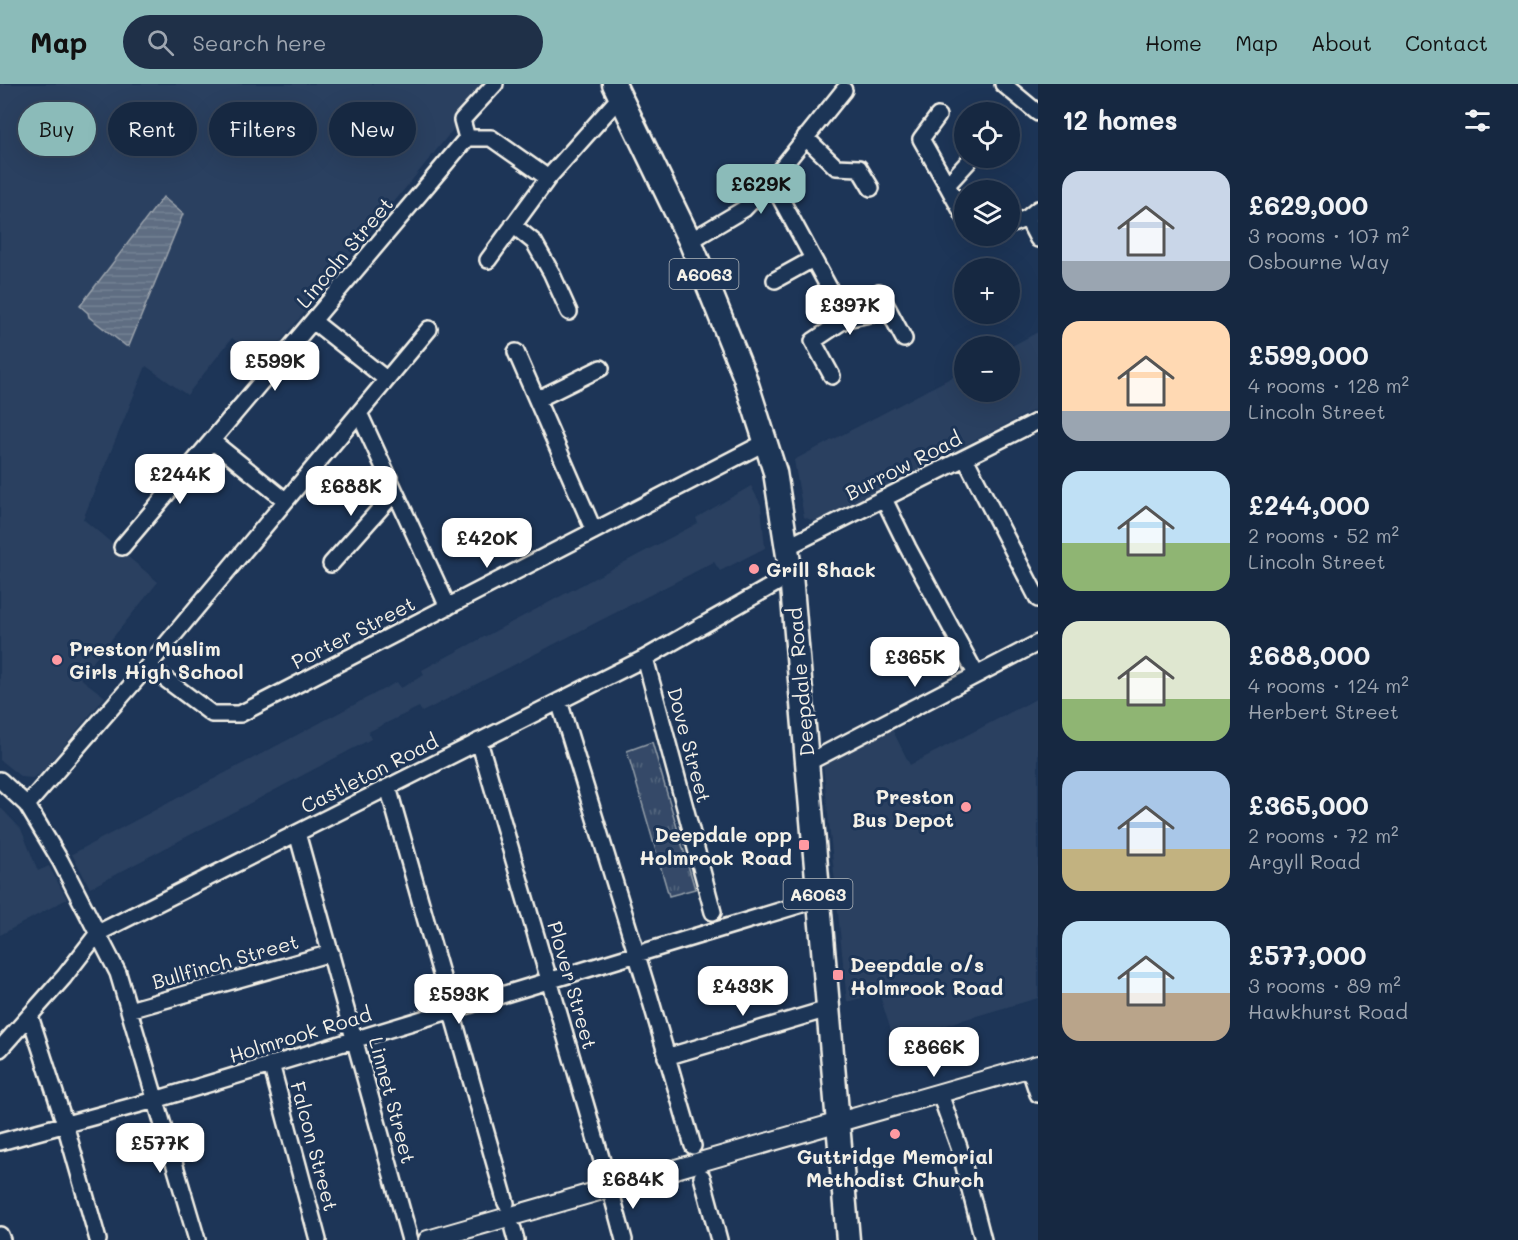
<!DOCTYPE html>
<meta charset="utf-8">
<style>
body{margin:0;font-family:Mali,sans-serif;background:#1f3048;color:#f1f3f6;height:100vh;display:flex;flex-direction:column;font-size:22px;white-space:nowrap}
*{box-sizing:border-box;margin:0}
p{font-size:20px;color:#9ea6b1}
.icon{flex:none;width:33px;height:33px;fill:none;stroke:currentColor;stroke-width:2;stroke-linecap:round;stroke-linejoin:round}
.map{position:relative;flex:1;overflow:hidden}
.details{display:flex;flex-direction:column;background:#162841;width:480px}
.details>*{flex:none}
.banner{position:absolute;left:18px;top:18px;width:570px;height:54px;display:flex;gap:12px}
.controls{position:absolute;left:954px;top:18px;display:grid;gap:12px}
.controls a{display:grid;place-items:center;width:66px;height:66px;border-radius:50%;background:#162841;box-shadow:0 6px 24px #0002,0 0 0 2px #35445a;font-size:30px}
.price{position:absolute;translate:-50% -51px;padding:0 14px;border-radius:12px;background:#fff;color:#222;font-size:20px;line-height:39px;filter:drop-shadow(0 2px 3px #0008)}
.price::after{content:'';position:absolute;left:50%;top:36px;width:18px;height:14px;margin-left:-9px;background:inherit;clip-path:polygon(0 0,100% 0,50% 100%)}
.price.current{background:#8bbbb9;color:#111}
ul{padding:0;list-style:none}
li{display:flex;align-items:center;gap:18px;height:150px;padding:0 24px}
li span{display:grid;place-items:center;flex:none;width:168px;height:120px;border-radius:18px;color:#555}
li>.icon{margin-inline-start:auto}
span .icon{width:72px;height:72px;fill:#fffc;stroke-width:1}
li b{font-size:26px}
h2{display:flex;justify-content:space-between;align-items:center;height:72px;padding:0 24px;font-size:26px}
.chip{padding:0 21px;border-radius:27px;background:#162841;box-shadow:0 6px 24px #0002,0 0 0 2px #35445a;font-size:21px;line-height:54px}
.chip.current{background:#8bbbb9;color:#111}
header{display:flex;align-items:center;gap:36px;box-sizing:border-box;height:84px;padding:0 30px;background:#8bbbb9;color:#111}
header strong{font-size:28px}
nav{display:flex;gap:33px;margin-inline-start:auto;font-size:21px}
.search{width:420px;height:54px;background:#1f3048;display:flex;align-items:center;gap:15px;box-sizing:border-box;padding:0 21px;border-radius:33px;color:#9ea6b1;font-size:22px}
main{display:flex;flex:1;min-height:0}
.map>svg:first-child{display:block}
.built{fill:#2a4060}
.park{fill:url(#park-tufts);stroke:#949ea8;stroke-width:1.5}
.water{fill:url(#water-rules);stroke:#9aa2ab;stroke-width:1.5}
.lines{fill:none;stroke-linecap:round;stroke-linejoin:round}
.minor-casing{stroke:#f4f1e8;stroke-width:20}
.tertiary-casing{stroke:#f4f1e8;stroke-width:22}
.primary-casing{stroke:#f4f1e8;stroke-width:27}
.minor{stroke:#1d3557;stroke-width:15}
.tertiary{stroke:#1d3557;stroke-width:18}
.primary{stroke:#1d3557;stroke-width:22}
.poi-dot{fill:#ff9aa2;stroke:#1d3557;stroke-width:2}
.labels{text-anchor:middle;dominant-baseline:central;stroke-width:6;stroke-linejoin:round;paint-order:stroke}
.shield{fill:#1d3557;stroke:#b4b9bc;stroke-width:1.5}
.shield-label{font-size:18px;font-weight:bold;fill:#f4f1e8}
.street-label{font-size:20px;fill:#f4f1e8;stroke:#1d3557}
.poi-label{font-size:20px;font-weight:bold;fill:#f4f1e8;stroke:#1d3557;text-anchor:start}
</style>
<header>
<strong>Map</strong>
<div class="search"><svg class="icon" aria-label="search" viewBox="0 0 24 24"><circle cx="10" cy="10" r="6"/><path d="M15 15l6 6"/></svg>Search here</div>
<nav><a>Home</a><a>Map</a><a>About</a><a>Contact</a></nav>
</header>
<main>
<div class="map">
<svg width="1038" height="1156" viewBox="0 0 1038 1156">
<defs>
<pattern id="park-tufts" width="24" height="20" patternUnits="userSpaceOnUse" patternTransform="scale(1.5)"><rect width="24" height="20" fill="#354a67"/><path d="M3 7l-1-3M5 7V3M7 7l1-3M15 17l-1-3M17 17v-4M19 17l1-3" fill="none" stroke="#53657d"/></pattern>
<pattern id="water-rules" width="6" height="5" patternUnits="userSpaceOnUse" patternTransform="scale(1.5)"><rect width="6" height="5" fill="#5e6d82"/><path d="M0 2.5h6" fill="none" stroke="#768294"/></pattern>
</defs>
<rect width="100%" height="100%" fill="#1d3557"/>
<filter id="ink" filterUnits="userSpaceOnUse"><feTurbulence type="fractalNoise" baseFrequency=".0167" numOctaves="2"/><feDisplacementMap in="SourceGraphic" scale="12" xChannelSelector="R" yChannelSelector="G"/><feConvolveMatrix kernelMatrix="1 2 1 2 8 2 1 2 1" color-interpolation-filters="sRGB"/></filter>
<g filter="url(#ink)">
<path class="built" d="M0 0H486L451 48 263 279 232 254 187 311 146 282 83 435 158 498 80 594 105 613 40 690 32 694 21 693 0 676Z
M1038 248V324L819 436 813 437 804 433 794 376 964 287V308H1010V263Z
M751 402 761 421 765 464 720 487 714 478 422 628 419 623 368 648 371 655 90 804 72 770 397 598 401 604 424 591 422 586 698 439 696 434Z
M1038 614V914L894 956 879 909 847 918 823 680 892 645 910 681Z
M0 723 21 745 38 787 49 782 67 815 0 851Z"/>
<path class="park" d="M652 658 695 805 669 812 627 667Z"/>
<path class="water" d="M163 113 183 130 129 262H126L89 233 88 229 80 222Z"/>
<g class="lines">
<g class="minor-casing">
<path id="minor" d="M1003 0 1038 29
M938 32 921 55 947 101 969 77
M805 53 836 83 859 84 871 104
M467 54 462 36 495 0
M771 97 846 235
M947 101 964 132
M1027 134 1038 155
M513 141 534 158 551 188 569 228
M1010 141 1027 134 1038 125
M690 157 744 125 771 97 844 6
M488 176 548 94 621 12
M775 196 813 175
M879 208 904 255
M313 237 386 295
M516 268 594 447
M832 292 813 257 846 235 889 226
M538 315 601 284
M359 329 448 523
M212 357 285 416
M965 374 1038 515
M884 415 908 464 976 590
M122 463 467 54H491L548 94
M787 463 1038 337
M331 480 395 408
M645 574 713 828
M148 582 212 630H240L766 358
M559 617 650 914 693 1062
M479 657 610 1104 624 1156
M807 679 1038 559
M0 696 27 721 60 776 118 889 197 1156
M388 703 506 1119
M27 721 148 582 429 245
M297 749 410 1156
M129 926 331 869
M30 932 65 1040 98 1156
M0 965 64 893 98 849 645 574 791 491
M666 973 828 925
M271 980 318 1156
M1029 983 1038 1010
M940 1010 959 1063 983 1156
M0 1058 155 1016 819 815
M702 1093 719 1156
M513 1145 516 1156
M0 1151 2 1156"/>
</g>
<g class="tertiary-casing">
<path id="tertiary" d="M428 1156 1038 981"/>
</g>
<g class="primary-casing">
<path id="primary" d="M614 0 690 157 744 291 775 388 791 491 848 1156"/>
</g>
<use href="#minor" class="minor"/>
<use href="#tertiary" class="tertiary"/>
<use href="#primary" class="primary"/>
</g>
</g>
<g class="poi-dot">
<circle cx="754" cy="485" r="6"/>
<circle cx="57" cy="576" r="6"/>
<circle cx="966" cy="723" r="6"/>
<rect x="798" y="755" width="12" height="12" rx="3"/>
<rect x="832" y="885" width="12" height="12" rx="3"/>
<circle cx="895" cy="1050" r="6"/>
</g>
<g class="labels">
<g class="shield">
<rect x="669.5" y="175" width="69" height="30" rx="4.5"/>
<rect x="783.5" y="795" width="69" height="30" rx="4.5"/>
</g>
<g class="shield-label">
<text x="704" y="190">A6063</text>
<text x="818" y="810">A6063</text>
</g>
<g class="street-label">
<text transform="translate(344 168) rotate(-50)">Lincoln Street</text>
<text transform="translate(903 381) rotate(-27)">Burrow Road</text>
<text transform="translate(353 548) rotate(-27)">Porter Street</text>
<text transform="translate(800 598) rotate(-95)">Deepdale Road</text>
<text transform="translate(690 661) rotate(75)">Dove Street</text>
<text transform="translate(369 689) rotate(-27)">Castleton Road</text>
<text transform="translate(225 877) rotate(-16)">Bullfinch Street</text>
<text transform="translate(573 901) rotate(74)">Plover Street</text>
<text transform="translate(300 950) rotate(-17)">Holmrook Road</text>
<text transform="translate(393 1016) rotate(75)">Linnet Street</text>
<text transform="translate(315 1062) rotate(75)">Falcon Street</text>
</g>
<g class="poi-label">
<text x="766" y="485">Grill Shack</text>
<text x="69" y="564">Preston Muslim<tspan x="69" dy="23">Girls High School</tspan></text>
<text x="954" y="712" text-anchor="end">Preston<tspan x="954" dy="23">Bus Depot</tspan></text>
<text x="792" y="750" text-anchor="end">Deepdale opp<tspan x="792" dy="23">Holmrook Road</tspan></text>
<text x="850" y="880">Deepdale o/s<tspan x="850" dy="23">Holmrook Road</tspan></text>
<text x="895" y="1072" text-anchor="middle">Guttridge Memorial<tspan x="895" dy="23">Methodist Church</tspan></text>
</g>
</g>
</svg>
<div class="controls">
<a><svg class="icon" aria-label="locate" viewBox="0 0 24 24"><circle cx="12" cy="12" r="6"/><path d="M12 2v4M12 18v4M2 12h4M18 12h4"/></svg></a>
<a><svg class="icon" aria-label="layers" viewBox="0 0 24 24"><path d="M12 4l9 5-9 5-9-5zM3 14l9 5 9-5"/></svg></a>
<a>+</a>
<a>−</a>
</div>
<b class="price current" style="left:761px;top:131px">£629K</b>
<b class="price" style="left:850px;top:252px">£397K</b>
<b class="price" style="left:275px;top:308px">£599K</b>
<b class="price" style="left:180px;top:421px">£244K</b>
<b class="price" style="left:351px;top:433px">£688K</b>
<b class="price" style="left:487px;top:485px">£420K</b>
<b class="price" style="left:915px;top:604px">£365K</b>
<b class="price" style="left:743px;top:933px">£433K</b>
<b class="price" style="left:459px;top:941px">£593K</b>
<b class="price" style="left:934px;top:994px">£866K</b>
<b class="price" style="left:160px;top:1090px">£577K</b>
<b class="price" style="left:633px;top:1126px">£684K</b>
<div class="banner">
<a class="chip current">Buy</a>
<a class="chip">Rent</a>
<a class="chip">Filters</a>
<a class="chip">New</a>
</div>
</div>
<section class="details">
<h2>12 homes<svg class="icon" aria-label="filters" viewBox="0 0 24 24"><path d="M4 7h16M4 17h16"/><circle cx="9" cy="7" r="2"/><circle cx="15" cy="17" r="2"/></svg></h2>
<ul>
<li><span style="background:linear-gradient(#c9d6e8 75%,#9aa5b1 0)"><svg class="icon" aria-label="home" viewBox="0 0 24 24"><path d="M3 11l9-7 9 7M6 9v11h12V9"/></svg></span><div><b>£629,000</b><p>3 rooms · 107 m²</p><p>Osbourne Way</p></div></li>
<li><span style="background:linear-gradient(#ffd9b3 75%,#9aa5b1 0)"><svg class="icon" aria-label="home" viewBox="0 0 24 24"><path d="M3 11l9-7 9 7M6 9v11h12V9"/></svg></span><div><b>£599,000</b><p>4 rooms · 128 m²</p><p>Lincoln Street</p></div></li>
<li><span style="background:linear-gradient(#bfe0f5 60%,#8fb573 0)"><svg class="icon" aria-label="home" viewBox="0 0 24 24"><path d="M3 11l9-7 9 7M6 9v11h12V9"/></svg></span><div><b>£244,000</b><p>2 rooms · 52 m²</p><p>Lincoln Street</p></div></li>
<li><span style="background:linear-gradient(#dfe7d0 65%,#8fb573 0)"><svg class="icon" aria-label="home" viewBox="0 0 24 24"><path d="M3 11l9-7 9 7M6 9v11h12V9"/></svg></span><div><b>£688,000</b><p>4 rooms · 124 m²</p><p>Herbert Street</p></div></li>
<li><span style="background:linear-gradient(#a9c7e8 65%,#c2b280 0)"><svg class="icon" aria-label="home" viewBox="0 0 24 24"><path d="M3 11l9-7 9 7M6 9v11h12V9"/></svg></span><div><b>£365,000</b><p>2 rooms · 72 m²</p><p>Argyll Road</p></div></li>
<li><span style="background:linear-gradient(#bfe0f5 60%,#b9a48a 0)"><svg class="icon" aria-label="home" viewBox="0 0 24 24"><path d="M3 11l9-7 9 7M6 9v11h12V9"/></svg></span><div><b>£577,000</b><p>3 rooms · 89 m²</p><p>Hawkhurst Road</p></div></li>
</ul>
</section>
</main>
